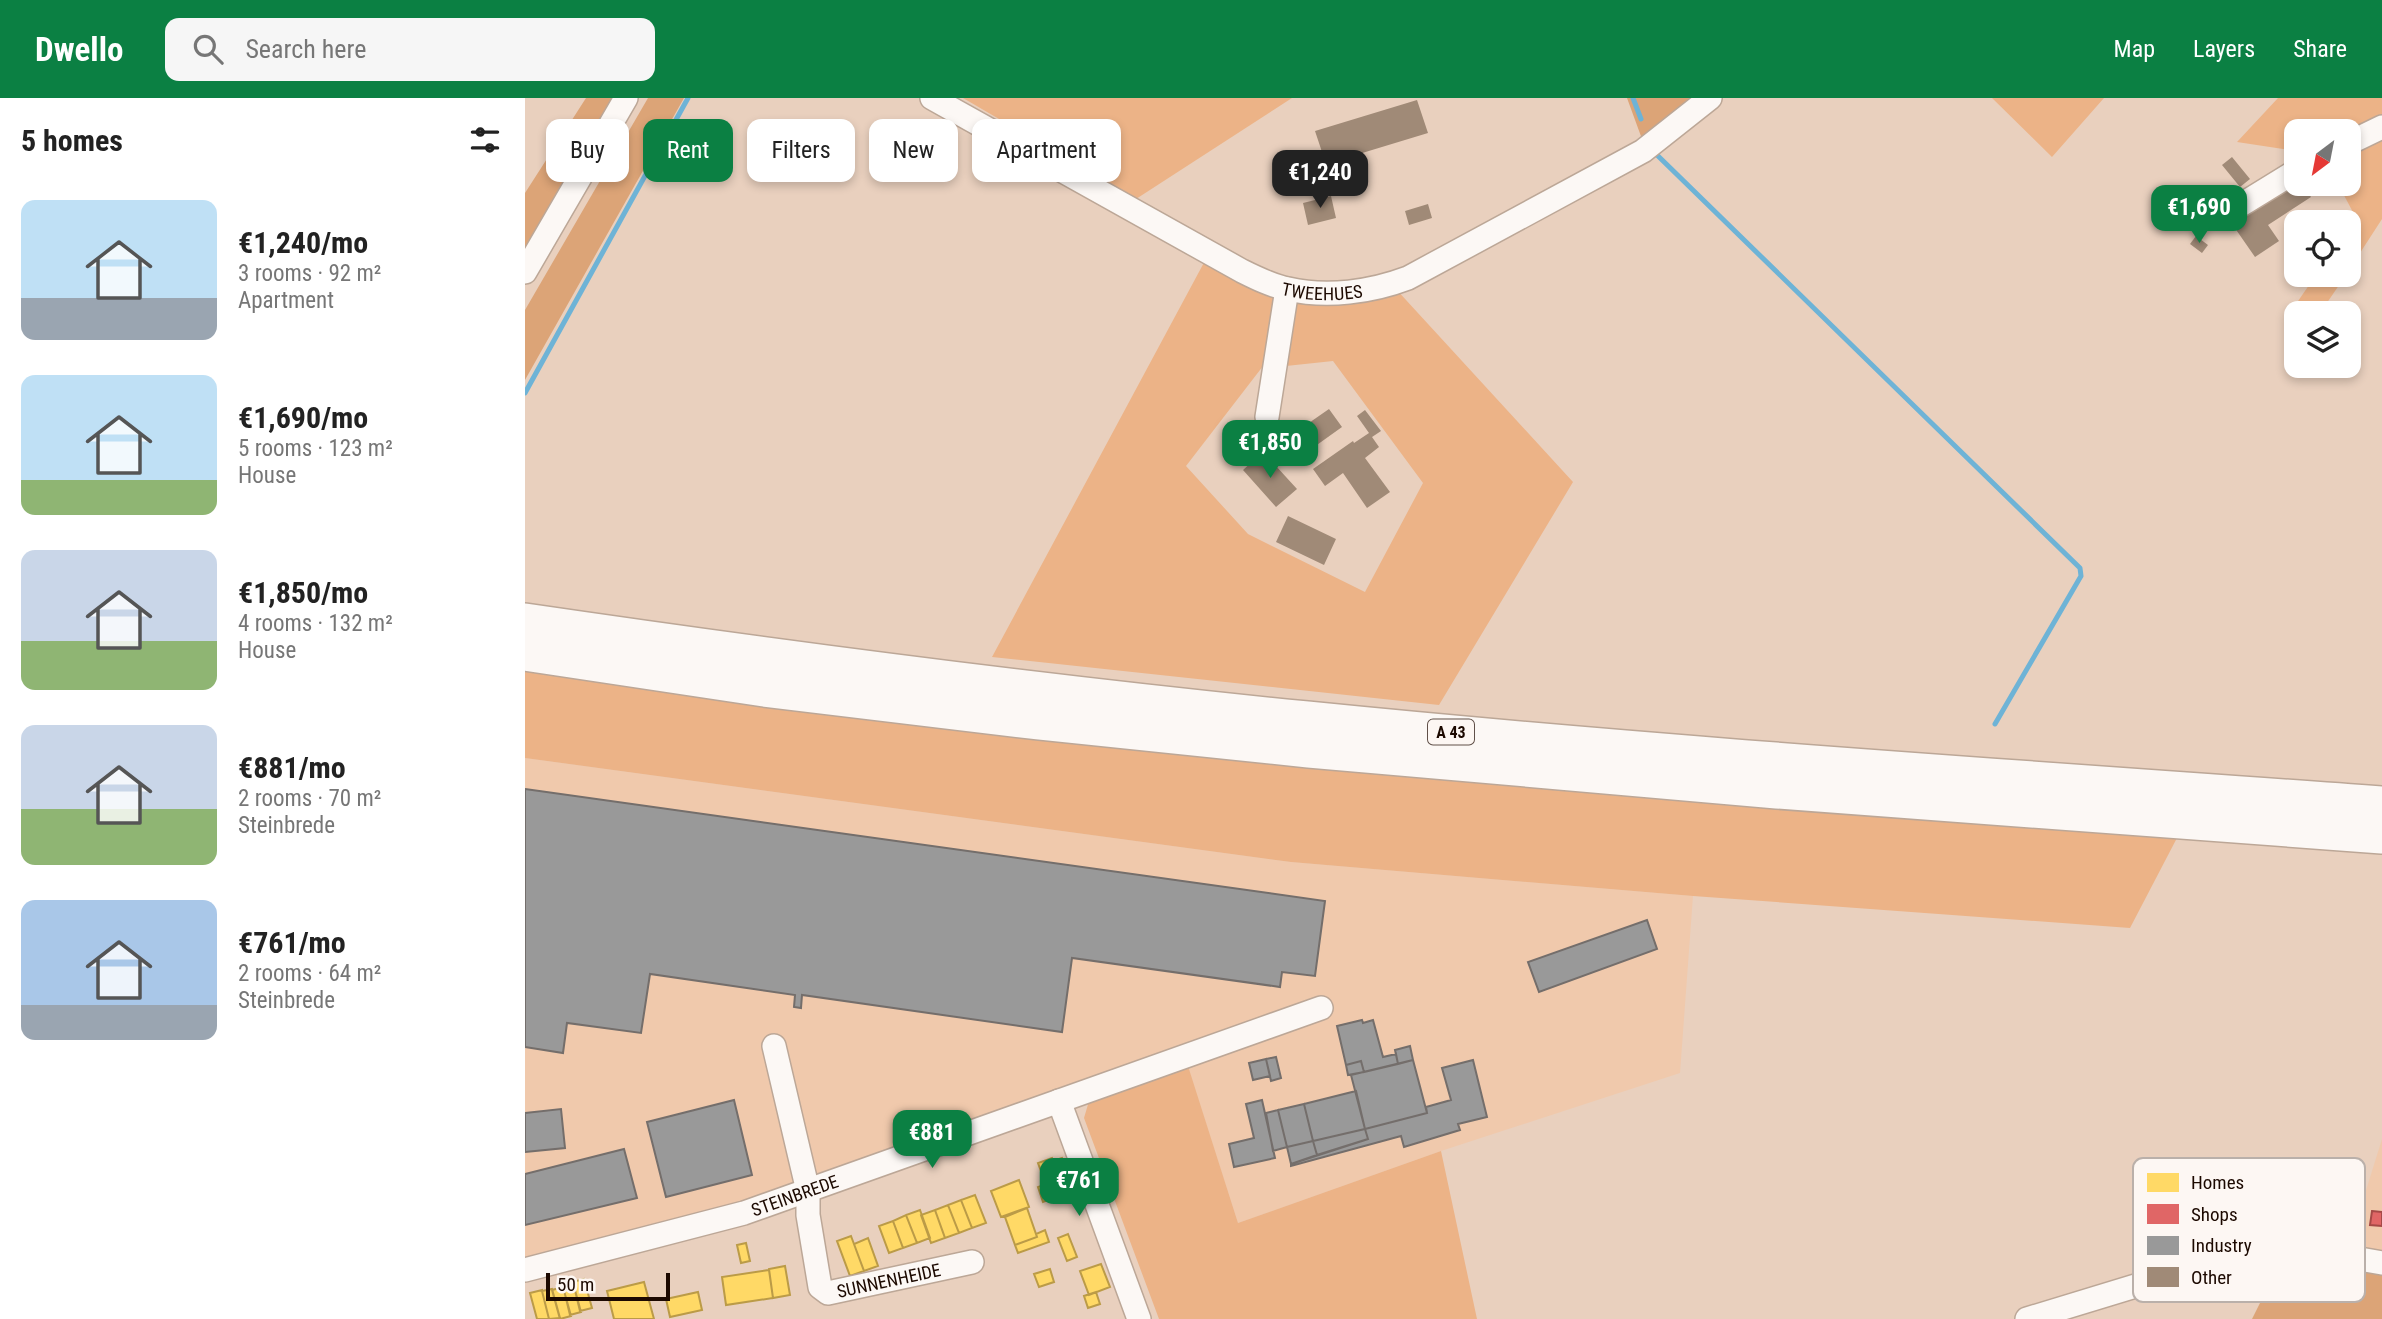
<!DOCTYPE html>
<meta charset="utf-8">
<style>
body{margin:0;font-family:"Roboto Condensed",sans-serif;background:#f6f6f6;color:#222;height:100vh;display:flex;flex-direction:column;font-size:26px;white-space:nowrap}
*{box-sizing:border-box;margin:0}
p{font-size:23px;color:#767676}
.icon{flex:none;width:38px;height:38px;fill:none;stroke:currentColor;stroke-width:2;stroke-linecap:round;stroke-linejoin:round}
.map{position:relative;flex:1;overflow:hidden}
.sheet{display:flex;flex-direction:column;background:#fff;width:525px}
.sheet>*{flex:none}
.banner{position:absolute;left:21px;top:21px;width:665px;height:63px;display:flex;gap:14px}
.needle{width:46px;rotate:212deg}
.tools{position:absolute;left:1759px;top:21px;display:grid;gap:14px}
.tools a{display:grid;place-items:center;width:77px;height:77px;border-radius:14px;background:#fff;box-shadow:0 4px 10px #0003;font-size:35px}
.scale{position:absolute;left:21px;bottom:18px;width:124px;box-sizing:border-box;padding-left:7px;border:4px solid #1c0900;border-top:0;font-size:19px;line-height:24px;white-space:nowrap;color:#1c0900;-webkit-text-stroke:5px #fdf7f3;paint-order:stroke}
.price{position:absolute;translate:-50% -60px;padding:0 16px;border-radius:14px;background:#0b8043;color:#fff;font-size:23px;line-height:46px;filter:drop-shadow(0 2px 4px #0008)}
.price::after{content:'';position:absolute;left:50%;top:42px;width:21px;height:16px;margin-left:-10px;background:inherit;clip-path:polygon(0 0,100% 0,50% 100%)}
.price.selected{background:#222;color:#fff}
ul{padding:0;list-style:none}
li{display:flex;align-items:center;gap:21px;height:175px;padding:0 21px}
li span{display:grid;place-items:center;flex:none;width:196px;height:140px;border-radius:14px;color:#555}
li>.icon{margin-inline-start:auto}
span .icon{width:84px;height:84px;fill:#fffc;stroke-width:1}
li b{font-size:30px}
h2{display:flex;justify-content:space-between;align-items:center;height:84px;padding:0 21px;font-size:30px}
.tag{padding:0 24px;border-radius:14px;background:#fff;box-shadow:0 4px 10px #0003;font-size:24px;line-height:63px}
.tag.selected{background:#0b8043;color:#fff}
header{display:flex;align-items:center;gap:42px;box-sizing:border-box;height:98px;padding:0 35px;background:#0b8043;color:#fff}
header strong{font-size:33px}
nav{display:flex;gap:38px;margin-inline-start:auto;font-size:24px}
.search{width:490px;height:63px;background:#f6f6f6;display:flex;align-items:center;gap:18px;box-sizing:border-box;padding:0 24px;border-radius:14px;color:#767676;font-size:26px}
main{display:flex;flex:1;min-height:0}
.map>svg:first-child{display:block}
.built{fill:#f0c9ac}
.green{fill:#ecb387}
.forest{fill:#dca477}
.homes{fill:#ffd966;stroke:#bb9b47;stroke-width:2}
.shops{fill:#e06666;stroke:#a54a47;stroke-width:2}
.industry{fill:#999;stroke:#746e6b;stroke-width:2}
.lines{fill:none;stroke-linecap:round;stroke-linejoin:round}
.stream{stroke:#6eb3d6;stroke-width:5}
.building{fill:#a08a77}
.minor-casing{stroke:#bca797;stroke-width:26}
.highway-casing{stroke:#bca797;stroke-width:38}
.minor{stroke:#fcf8f5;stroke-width:23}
.highway{stroke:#fcf8f5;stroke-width:35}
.labels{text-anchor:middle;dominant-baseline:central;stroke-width:7;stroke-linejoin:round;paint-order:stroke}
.shield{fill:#fdf7f3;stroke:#605049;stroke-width:2}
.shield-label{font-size:16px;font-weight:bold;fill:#1c0900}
.street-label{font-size:18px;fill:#1c0900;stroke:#fdf7f3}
.key{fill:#fdf7f3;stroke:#bab0aa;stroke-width:2}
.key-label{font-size:19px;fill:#1c0900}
</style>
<header>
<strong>Dwello</strong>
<div class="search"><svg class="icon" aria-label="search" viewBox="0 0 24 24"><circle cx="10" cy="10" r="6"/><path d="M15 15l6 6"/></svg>Search here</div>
<nav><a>Map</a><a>Layers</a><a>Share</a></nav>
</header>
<main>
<section class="sheet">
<h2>5 homes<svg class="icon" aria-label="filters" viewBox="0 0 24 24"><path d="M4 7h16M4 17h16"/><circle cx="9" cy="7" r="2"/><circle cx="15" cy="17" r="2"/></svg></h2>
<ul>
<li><span style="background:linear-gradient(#bfe0f5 70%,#9aa5b1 0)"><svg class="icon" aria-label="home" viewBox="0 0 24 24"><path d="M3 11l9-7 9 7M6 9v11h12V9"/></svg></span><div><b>€1,240/mo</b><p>3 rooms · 92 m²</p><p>Apartment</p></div></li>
<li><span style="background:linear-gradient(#bfe0f5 75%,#8fb573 0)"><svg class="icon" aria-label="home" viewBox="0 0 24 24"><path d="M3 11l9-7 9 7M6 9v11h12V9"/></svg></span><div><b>€1,690/mo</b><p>5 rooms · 123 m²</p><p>House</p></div></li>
<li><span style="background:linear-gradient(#c9d6e8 65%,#8fb573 0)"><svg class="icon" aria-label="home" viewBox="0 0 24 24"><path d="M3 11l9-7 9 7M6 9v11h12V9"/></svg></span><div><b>€1,850/mo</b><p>4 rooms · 132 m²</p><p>House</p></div></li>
<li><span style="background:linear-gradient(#c9d6e8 60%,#8fb573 0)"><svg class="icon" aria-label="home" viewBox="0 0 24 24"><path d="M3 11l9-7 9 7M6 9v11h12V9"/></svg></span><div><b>€881/mo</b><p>2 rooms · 70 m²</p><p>Steinbrede</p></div></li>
<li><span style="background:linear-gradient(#a9c7e8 75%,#9aa5b1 0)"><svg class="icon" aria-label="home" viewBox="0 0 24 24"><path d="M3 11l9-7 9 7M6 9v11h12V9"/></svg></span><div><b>€761/mo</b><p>2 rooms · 64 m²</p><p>Steinbrede</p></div></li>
</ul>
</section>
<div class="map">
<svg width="1857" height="1221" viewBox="0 0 1857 1221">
<rect width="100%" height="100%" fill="#e9d0be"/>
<path class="built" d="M0 660 766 764 1168 798 1155 975 916 1053 713 1125 657 951 217 1108 0 1159Z
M1857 1041V1170L1823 1150Z"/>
<path class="green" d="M438 0H767L611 101Z
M1467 0H1579L1527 59Z
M1753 0H1857V121L1824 172V128L1830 118 1813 86H1824V33H1771V53L1712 44Z
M682 159 754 196 745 259 661 368 723 436 840 494 898 385 808 263 761 268 770 205 773 199 870 190 1048 384 914 607 467 559Z
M1791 177H1821L1795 215H1771V229L1760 222Z
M0 570 1653 738 1605 830 1168 798 766 764 0 660Z
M663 968 713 1125 916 1053 952 1221H634L559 1020 564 1003Z"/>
<path class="forest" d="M61 0H89L0 152V95Z
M123 0H159L0 282V212Z
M1102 0H1171L1117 41Z
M1758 1159 1857 1170V1221H1727Z"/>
<path class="homes" d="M527 1060 528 1063 537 1060 543 1079 531 1083 533 1088 523 1092 513 1065Z
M494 1082 504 1109 476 1119 466 1093Z
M521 1086 523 1092 533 1088 536 1097 518 1104 513 1089Z
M450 1097 461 1125 447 1130 436 1102Z
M436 1102 447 1130 434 1135 423 1107Z
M423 1107 434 1135 420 1140 410 1112Z
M502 1110 512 1139 490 1147 480 1119Z
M395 1112 405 1140 392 1145 381 1117Z
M410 1112 420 1140 406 1145 396 1117Z
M381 1117 392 1145 378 1150 368 1123Z
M368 1123 378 1150 364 1155 354 1128Z
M520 1132 524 1144 493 1155 490 1147 512 1139 511 1136Z
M543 1136 552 1159 542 1163 533 1140Z
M326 1138 339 1173 325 1178 312 1143Z
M343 1140 353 1168 339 1173 329 1146Z
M221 1145 225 1163 216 1165 212 1147Z
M576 1166 585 1189 564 1197 555 1173Z
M260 1168 265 1197 248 1200 244 1171Z
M525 1171 529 1184 514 1189 509 1176Z
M244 1172 248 1200 201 1207 197 1179Z
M59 1181 67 1210 55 1213 48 1184Z
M119 1184 129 1221H89L82 1193Z
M48 1185 56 1214 45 1217 38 1188Z
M38 1189 46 1218 35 1221 27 1192Z
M27 1191 35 1220 24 1221 17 1193Z
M17 1192V1193L24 1221H12L5 1195Z
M173 1194 177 1212 145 1219 141 1201Z
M571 1194 575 1206 563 1210 559 1198Z"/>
<path class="shops" d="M1847 1113 1857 1114V1128L1845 1127Z"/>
<path class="industry" d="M0 691 800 803 790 878 757 874 755 889 547 860 537 934 277 897 276 910 269 909 270 897 125 876 116 935 42 925 38 955 0 949Z
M1122 822 1132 851 1014 894 1003 864Z
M837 922 838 925 848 922 858 959 871 956 873 966 839 974 836 963 821 967 812 928Z
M885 948 888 962 873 966 870 952Z
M751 959 756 980 746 983 741 961Z
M741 961 745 978 728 982 724 965Z
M888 962 902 1015 840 1031 826 977Z
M948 962 962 1019 933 1026 935 1032 879 1049 876 1038 766 1068V1066L843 1041 840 1031 902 1015 901 1009 926 1002 917 970Z
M836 963 839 974 823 977 821 967Z
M831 993 840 1031 788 1043 779 1006Z
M209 1002 227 1077 141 1099 122 1024Z
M737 1002 750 1060 709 1069 704 1046 729 1040 721 1006Z
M779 1006 788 1043 762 1049 753 1012Z
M36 1011 40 1050 0 1054V1015Z
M753 1012 762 1049 748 1053 741 1015Z
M840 1031 843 1041 792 1057 788 1043Z
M788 1043 792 1057 766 1066 762 1049Z
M99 1051 112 1100 0 1127V1076Z"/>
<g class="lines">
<path class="stream" d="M1108 0 1116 21
M1131 56 1555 470 1556 478 1470 626
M0 295 163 0"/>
</g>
<path class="building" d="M892 2 903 35 801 66 790 33Z
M1707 59 1725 81 1715 89 1697 67Z
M1771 79V86H1777L1786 99 1743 127 1754 143 1730 159 1705 123Z
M806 98 811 120 783 127 778 105Z
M903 106 907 120 884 127 880 113Z
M1671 138 1683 147 1677 155 1665 146Z
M804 311 817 329 768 364 755 345Z
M840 312 856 333 847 339 854 349 840 360 865 394 842 410 818 375 800 388 788 371 828 343 829 345 844 335 832 318Z
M738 354 772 391 751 409 718 372Z
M763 418 811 441 799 467 751 444Z"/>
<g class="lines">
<g class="minor-casing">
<g id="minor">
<path id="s1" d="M407 0 717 173C731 180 747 188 763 191 802 200 846 194 883 180L1118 53 1185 0"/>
<path d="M1824 45 1857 29"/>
<path d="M1711 110 1771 73"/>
<path d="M0 174 101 0"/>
<path d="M742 319 762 191"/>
<path id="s2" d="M249 948 283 1093V1117L295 1189 303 1195 447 1164"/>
<path d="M534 1003 614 1221"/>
<path id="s3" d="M0 1172 219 1115 796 910"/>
<path d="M1502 1221 1732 1151 1795 1154 1857 1165"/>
</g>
</g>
<g class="highway-casing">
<path id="highway" d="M0 523C260 561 520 595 782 621 1139 657 1498 680 1857 706
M0 555 239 591 513 624 784 652 1252 693 1857 738"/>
</g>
<use href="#minor" class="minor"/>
<use href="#highway" class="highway"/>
</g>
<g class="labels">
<rect class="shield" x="903" y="621.5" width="46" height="25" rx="5"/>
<g class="shield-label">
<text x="926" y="634">A 43</text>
</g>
<g class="street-label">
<text stroke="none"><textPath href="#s1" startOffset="439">TWEEHUES</textPath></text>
<text stroke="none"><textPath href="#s3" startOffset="280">STEINBREDE</textPath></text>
<text stroke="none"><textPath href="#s2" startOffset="318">SUNNENHEIDE</textPath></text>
</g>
</g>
<rect x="1608" y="1060" width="232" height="144" rx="10" class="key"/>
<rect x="1622" y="1075" width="32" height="19" fill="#ffd966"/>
<rect x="1622" y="1106" width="32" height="20" fill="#e06666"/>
<rect x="1622" y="1138" width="32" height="19" fill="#999"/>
<rect x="1622" y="1169" width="32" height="20" fill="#a08a77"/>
<g class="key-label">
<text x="1666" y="1091">Homes</text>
<text x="1666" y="1123">Shops</text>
<text x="1666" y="1154">Industry</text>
<text x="1666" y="1186">Other</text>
</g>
</svg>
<div class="tools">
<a><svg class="needle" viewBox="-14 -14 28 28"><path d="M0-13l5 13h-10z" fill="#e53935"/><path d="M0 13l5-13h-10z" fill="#767676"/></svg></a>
<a><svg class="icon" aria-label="locate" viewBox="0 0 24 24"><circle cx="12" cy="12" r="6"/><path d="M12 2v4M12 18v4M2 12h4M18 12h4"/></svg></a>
<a><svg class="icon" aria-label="layers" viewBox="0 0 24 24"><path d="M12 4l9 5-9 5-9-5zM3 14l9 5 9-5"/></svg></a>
</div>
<div class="scale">50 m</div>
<b class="price selected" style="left:795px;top:112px">€1,240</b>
<b class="price" style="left:1674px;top:147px">€1,690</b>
<b class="price" style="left:745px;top:382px">€1,850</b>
<b class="price" style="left:407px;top:1072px">€881</b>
<b class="price" style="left:554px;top:1120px">€761</b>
<div class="banner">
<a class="tag">Buy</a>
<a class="tag selected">Rent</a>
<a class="tag">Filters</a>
<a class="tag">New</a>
<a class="tag">Apartment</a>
</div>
</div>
</main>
